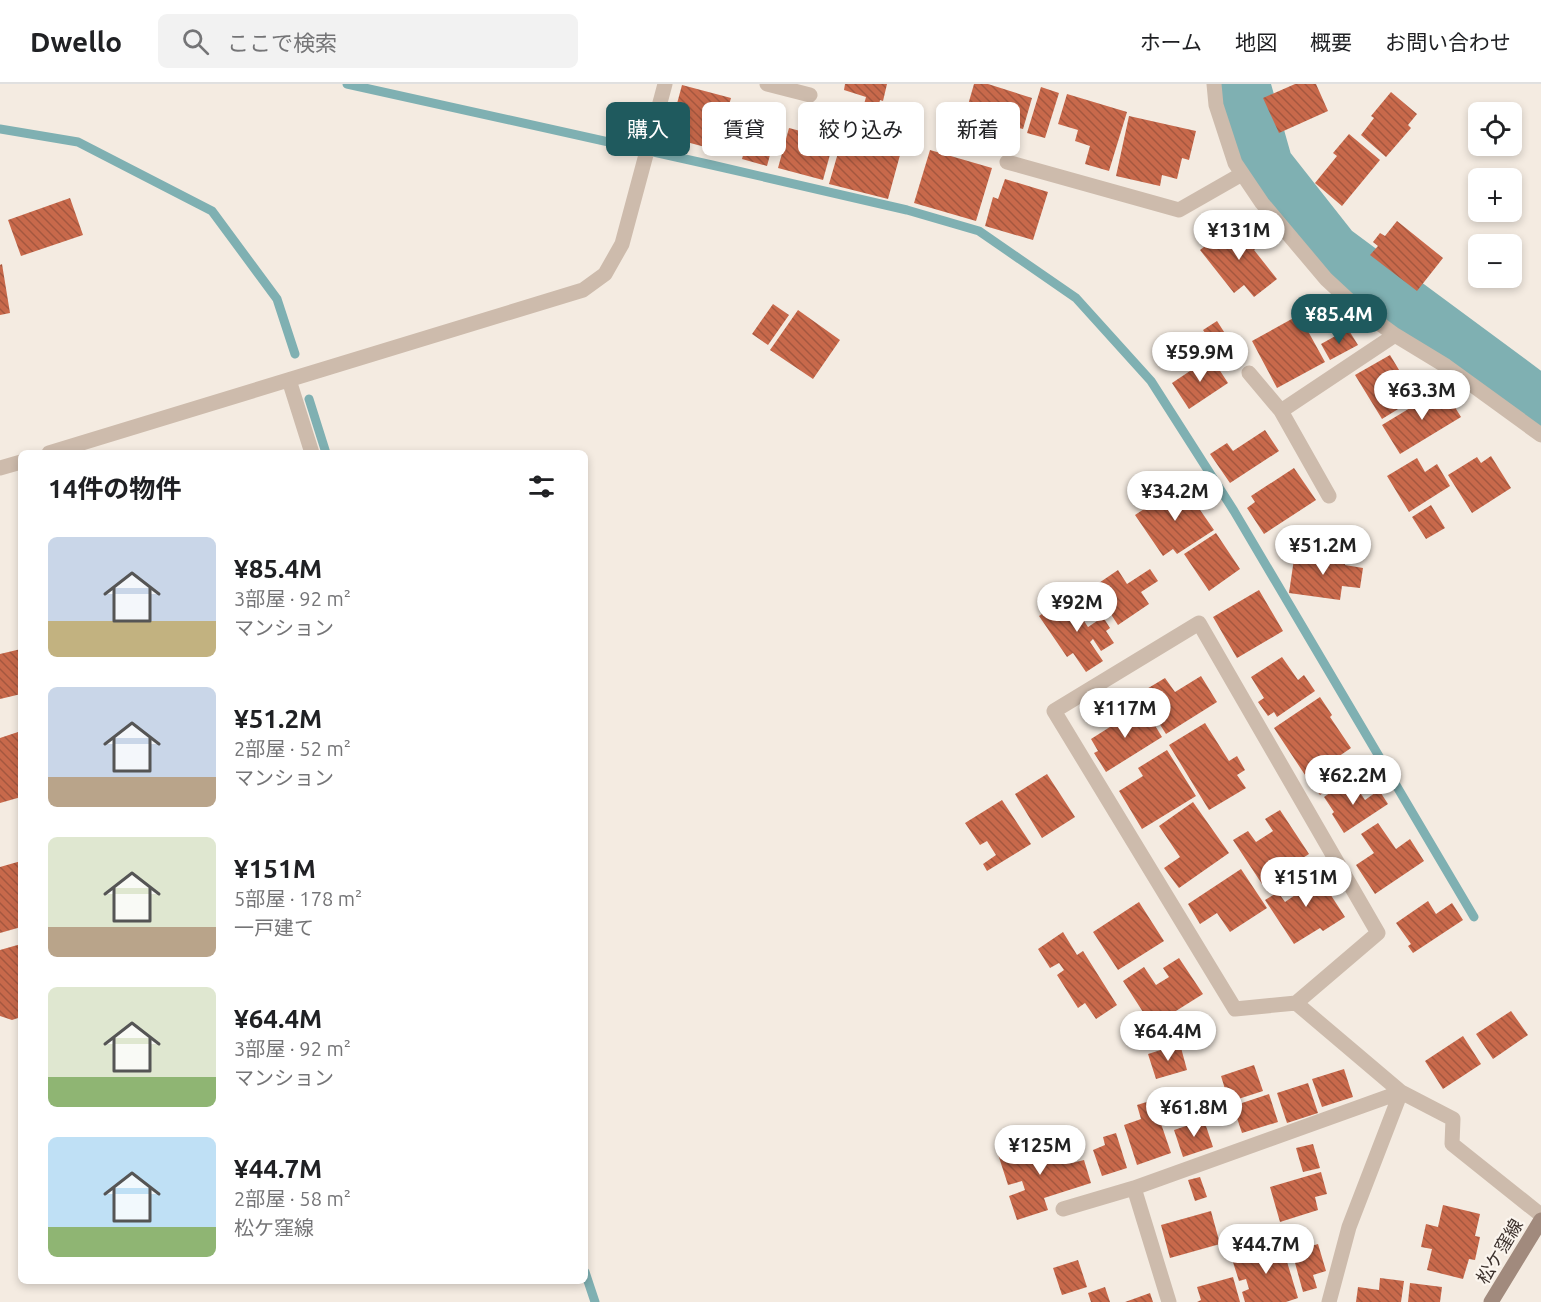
<!DOCTYPE html>
<html lang="ja">
<meta charset="utf-8">
<style>
body{margin:0;font-family:Ubuntu,"Noto Sans JP",sans-serif;background:#f2f2f2;color:#202124;height:100vh;display:flex;flex-direction:column;font-size:22px;white-space:nowrap}
*{box-sizing:border-box;margin:0}
p{font-size:20px;color:#757577}
.icon{flex:none;width:33px;height:33px;fill:none;stroke:currentColor;stroke-width:2;stroke-linecap:round;stroke-linejoin:round}
.map{position:relative;flex:1;overflow:hidden}
.details{position:absolute;left:18px;top:366px;width:570px;height:834px;display:flex;flex-direction:column;background:#fff;border-radius:9px;box-shadow:0 3px 9px #0003}
.details>*{flex:none}
.banner{position:absolute;left:606px;top:18px;width:570px;height:54px;display:flex;gap:12px}
.controls{position:absolute;left:1468px;top:18px;display:grid;gap:12px}
.controls a{display:grid;place-items:center;width:54px;height:54px;border-radius:9px;background:#fff;box-shadow:0 3px 9px #0003;font-size:30px}
.price{position:absolute;translate:-50% -51px;padding:0 14px;border-radius:21px;background:#fff;color:#222;font-size:20px;line-height:39px;filter:drop-shadow(0 2px 3px #0008)}
.price::after{content:'';position:absolute;left:50%;top:36px;width:18px;height:14px;margin-left:-9px;background:inherit;clip-path:polygon(0 0,100% 0,50% 100%)}
.price.selected{background:#1f5a5e;color:#fff}
ul{padding:0;list-style:none}
li{display:flex;align-items:center;gap:18px;height:150px;padding:0 30px}
li span{display:grid;place-items:center;flex:none;width:168px;height:120px;border-radius:9px;color:#555}
li>.icon{margin-inline-start:auto}
span .icon{width:72px;height:72px;fill:#fffc;stroke-width:1}
li b{font-size:26px}
h2{display:flex;justify-content:space-between;align-items:center;height:72px;padding:0 30px;font-size:26px}
.pill{padding:0 21px;border-radius:9px;background:#fff;box-shadow:0 3px 9px #0003;font-size:21px;line-height:54px}
.pill.selected{background:#1f5a5e;color:#fff}
header{display:flex;align-items:center;gap:36px;box-sizing:border-box;height:84px;padding:0 30px;background:#fff;border-bottom:2px solid #e0e0e0}
header strong{font-size:28px}
nav{display:flex;gap:33px;margin-inline-start:auto;font-size:21px}
.search{width:420px;height:54px;background:#f2f2f2;display:flex;align-items:center;gap:15px;box-sizing:border-box;padding:0 21px;border-radius:9px;color:#757577;font-size:22px}
.map>svg:first-child{display:block}
.lines{fill:none;stroke-linecap:round;stroke-linejoin:round}
.stream{stroke:#7fb0b2;stroke-width:9}
.river{stroke:#7fb0b2;stroke-width:52}
.building{fill:url(#building-back-hatch)}
.street{stroke:#cdbbac;stroke-width:15}
.secondary{stroke:#a18a7d;stroke-width:15}
.labels{text-anchor:middle;dominant-baseline:central;stroke-width:4.5;stroke-linejoin:round;paint-order:stroke}
.street-label{font-size:18px;fill:#3b302b;stroke:#fbf5ee}
</style>
<header>
<strong>Dwello</strong>
<div class="search"><svg class="icon" aria-label="search" viewBox="0 0 24 24"><circle cx="10" cy="10" r="6"/><path d="M15 15l6 6"/></svg>ここで検索</div>
<nav><a>ホーム</a><a>地図</a><a>概要</a><a>お問い合わせ</a></nav>
</header>
<div class="map">
<svg width="1541" height="1218" viewBox="0 0 1541 1218">
<defs>
<pattern id="building-back-hatch" width="6" height="6" patternUnits="userSpaceOnUse" patternTransform="scale(1.5)"><rect width="6" height="6" fill="#c8694b"/><path d="M-1 5l2 2M0 0l6 6M5-1l2 2" fill="none" stroke="#a4573f"/></pattern>
</defs>
<rect width="100%" height="100%" fill="#f4ebe1"/>
<g class="lines">
<path class="stream" d="M347 0 712 81 907 126 979 147 1076 214 1151 297 1234 427 1474 833
M0 45 78 58 212 127 277 215 295 270
M309 315 326 369
M585 1188 595 1218"/>
<path class="river" d="M1244 0 1267 81 1334 166 1541 319"/>
</g>
<path class="building" d="M845 0H887L883 17 880 16 876 32 862 28 866 13 844 6Z
M974 0H988L1032 14 1023 45 1011 42 1009 52 1004 50 1001 58 978 51 972 69 955 63 965 29 974 32V31L966 28Z
M1295 0H1316L1328 27 1279 49 1263 14Z
M682 1 731 14 723 42 738 46 731 70 668 53Z
M1041 3 1059 9 1045 54 1027 49Z
M1391 8 1417 30 1408 41 1411 44 1386 73 1361 51 1374 34 1371 32Z
M1067 10 1127 28 1109 87 1085 80 1090 62 1075 57 1078 46 1058 40Z
M1129 32 1196 47 1189 76 1182 74 1177 95 1162 91 1160 102 1116 92Z
M752 38 777 45 767 82 742 75Z
M789 44 834 56 823 96 778 84Z
M1349 50 1380 76 1342 122 1315 99 1337 72 1333 69Z
M842 55 900 71 888 115 829 100Z
M930 66 992 84 976 137 914 119Z
M1005 95 1048 108 1033 156 985 142 993 113 998 115Z
M70 114 83 151 21 172 8 136Z
M1397 137 1443 174 1417 207 1370 171 1378 162 1373 158 1380 149 1385 152Z
M1234 140 1240 148 1246 143 1260 161 1254 166 1277 195 1254 213 1244 201 1234 209 1200 166Z
M2 180 10 229 0 231V181Z
M773 220 789 231 768 261 752 250Z
M798 226 840 256 813 295 770 266Z
M1299 231 1325 278 1277 304 1252 257Z
M1217 237 1228 254 1214 262 1203 246Z
M1348 245 1358 261 1330 276 1321 260Z
M1390 271 1416 314 1382 335 1355 291Z
M1211 273 1228 299 1189 325 1172 299Z
M1443 304 1461 333 1400 370 1382 341Z
M1265 346 1279 367 1230 399 1210 370 1227 359 1233 367Z
M1491 372 1511 404 1472 429 1448 391 1477 373 1481 379Z
M1417 374 1425 388 1437 380 1450 402 1409 428 1387 392Z
M1294 384 1316 416 1264 450 1247 424 1255 418 1251 412Z
M1182 400 1214 446 1177 470 1173 465 1163 472 1135 431Z
M1431 421 1445 444 1426 455 1412 433Z
M1216 449 1240 485 1209 507 1184 470Z
M1295 468 1346 475 1345 481 1363 484 1360 504 1342 502 1340 516 1289 509Z
M1150 485 1158 497 1141 508 1149 520 1118 541 1093 503 1118 486 1127 500Z
M1259 506 1283 547 1237 574 1213 533Z
M1068 513 1070 517 1076 513 1084 525 1078 528 1088 543 1103 533 1110 544 1106 547 1114 559 1101 567 1093 555 1090 558 1103 577 1086 588 1073 569 1067 573 1039 532Z
M21 565V610L0 615V570Z
M1282 573 1298 596 1304 591 1315 607 1277 633 1274 628 1268 632 1258 618 1264 614 1251 593Z
M1201 592 1217 618 1166 650 1140 609 1165 594 1175 608Z
M1320 613 1332 631 1330 633 1351 664 1307 694 1274 644Z
M1143 622 1162 653 1106 688 1094 669 1098 667 1091 655Z
M1205 639 1229 677 1237 672 1245 686 1237 691 1246 704 1209 726 1169 661Z
M21 647V713L0 719V654Z
M1167 666 1196 712 1142 745 1119 707 1143 692 1138 684Z
M1328 684 1338 699 1320 711 1310 697Z
M1047 690 1075 733 1042 754 1015 710Z
M1341 701 1345 708 1355 701 1365 716 1379 706 1388 720 1344 749 1332 730 1334 728 1324 713Z
M1002 716 1031 760 987 787 983 780 996 771 987 757 980 761 965 739Z
M1193 718 1229 769 1179 804 1164 784 1180 773 1159 742Z
M1280 726 1309 770 1262 800 1233 756 1248 747 1256 758 1273 747 1265 735Z
M1378 739 1396 765 1410 755 1424 777 1375 810 1356 781 1374 769 1361 750Z
M21 777V843L0 849V783Z
M1241 785 1267 824 1230 848 1217 829 1200 840 1188 820Z
M1314 785 1345 833 1323 847 1320 844 1294 860 1265 816 1278 808 1285 818 1301 807 1295 797Z
M1428 817 1436 830 1452 819 1463 836 1413 869 1408 862 1411 860 1396 839Z
M1139 818 1164 857 1118 886 1093 848Z
M1063 848 1077 871 1083 867 1117 921 1096 935 1085 919 1078 924 1057 891 1064 886 1059 879 1050 884 1038 865Z
M21 860V933L12 936 0 932V866Z
M1179 874 1203 910 1152 942 1123 897 1144 883 1156 901 1169 893 1163 884Z
M1511 927 1528 951 1493 975 1476 950Z
M1463 952 1481 980 1443 1005 1425 977Z
M1180 960 1187 986 1156 995 1148 970Z
M1254 981 1263 1007 1229 1018 1221 992Z
M1344 985 1353 1013 1322 1023 1312 995Z
M1308 999 1318 1029 1287 1039 1277 1009Z
M1180 1006 1187 1029 1168 1035 1160 1012Z
M1269 1010 1278 1038 1242 1049 1233 1022Z
M1153 1016 1171 1069 1137 1081 1124 1041 1141 1035 1137 1021Z
M1204 1036 1213 1063 1183 1073 1174 1046Z
M1116 1049 1127 1084 1102 1092 1093 1066 1105 1061 1103 1053Z
M1064 1053 1072 1079 1084 1076 1091 1099 1044 1114 1048 1126 1017 1136 1009 1112 1025 1106 1022 1097 1008 1101 996 1064 1022 1055 1029 1078 1053 1070 1049 1058Z
M1313 1060 1320 1084 1303 1088 1296 1064Z
M1321 1088 1327 1110 1315 1113 1318 1126 1280 1138 1270 1103Z
M1200 1093 1207 1113 1195 1117 1188 1096Z
M1443 1121 1480 1130 1475 1152 1480 1153 1475 1176 1469 1175 1463 1195 1427 1186 1432 1165 1421 1163 1426 1140 1438 1143Z
M1211 1127 1220 1160 1170 1174 1161 1141Z
M1281 1158 1298 1214 1286 1218H1245L1242 1208 1249 1205 1246 1195 1239 1197 1231 1172Z
M1318 1160 1326 1187 1313 1191 1317 1204 1303 1208 1292 1168Z
M1078 1176 1087 1203 1062 1211 1053 1184Z
M1233 1193 1240 1218H1197L1201 1216 1197 1203Z
M1380 1194 1404 1197 1401 1218H1356L1358 1203 1379 1206Z
M1410 1199 1442 1203 1440 1218H1408Z
M1105 1203 1110 1218H1091L1088 1209Z
M1150 1209 1153 1218H1125Z"/>
<g class="lines">
<path class="street" d="M767 0 810 11
M1214 0 1216 21 1235 79 1262 119 1326 195 1354 221 1395 251 1446 282 1541 351
M1007 78 1179 126 1242 90
M1249 289 1281 327 1395 251
M289 296 312 369
M1281 327 1329 412
M49 369 583 206 605 190 622 160 665 0
M0 384 21 378
M1296 919 1378 849 1199 539 1054 627 1235 925 1296 919 1401 1008 1453 1035 1452 1060 1541 1131
M1063 1125 1134 1104
M1169 1218 1134 1104 1401 1008
M1329 1218 1349 1143 1401 1008"/>
<path class="secondary" d="M1491 1218 1541 1136"/>
</g>
<g class="labels">
<g class="street-label">
<text transform="translate(1499 1167) rotate(-59)">松ケ窪線</text>
</g>
</g>
</svg>
<div class="controls">
<a><svg class="icon" aria-label="locate" viewBox="0 0 24 24"><circle cx="12" cy="12" r="6"/><path d="M12 2v4M12 18v4M2 12h4M18 12h4"/></svg></a>
<a>+</a>
<a>−</a>
</div>
<b class="price" style="left:1239px;top:177px">¥131M</b>
<b class="price selected" style="left:1339px;top:261px">¥85.4M</b>
<b class="price" style="left:1200px;top:299px">¥59.9M</b>
<b class="price" style="left:1422px;top:337px">¥63.3M</b>
<b class="price" style="left:1175px;top:438px">¥34.2M</b>
<b class="price" style="left:1323px;top:492px">¥51.2M</b>
<b class="price" style="left:1077px;top:549px">¥92M</b>
<b class="price" style="left:1125px;top:655px">¥117M</b>
<b class="price" style="left:1353px;top:722px">¥62.2M</b>
<b class="price" style="left:1306px;top:824px">¥151M</b>
<b class="price" style="left:1168px;top:978px">¥64.4M</b>
<b class="price" style="left:1194px;top:1054px">¥61.8M</b>
<b class="price" style="left:1040px;top:1092px">¥125M</b>
<b class="price" style="left:1266px;top:1191px">¥44.7M</b>
<div class="banner">
<a class="pill selected">購入</a>
<a class="pill">賃貸</a>
<a class="pill">絞り込み</a>
<a class="pill">新着</a>
</div>
<section class="details">
<h2>14件の物件<svg class="icon" aria-label="filters" viewBox="0 0 24 24"><path d="M4 7h16M4 17h16"/><circle cx="9" cy="7" r="2"/><circle cx="15" cy="17" r="2"/></svg></h2>
<ul>
<li><span style="background:linear-gradient(#c9d6e8 70%,#c2b280 0)"><svg class="icon" aria-label="home" viewBox="0 0 24 24"><path d="M3 11l9-7 9 7M6 9v11h12V9"/></svg></span><div><b>¥85.4M</b><p>3部屋 · 92 m²</p><p>マンション</p></div></li>
<li><span style="background:linear-gradient(#c9d6e8 75%,#b9a48a 0)"><svg class="icon" aria-label="home" viewBox="0 0 24 24"><path d="M3 11l9-7 9 7M6 9v11h12V9"/></svg></span><div><b>¥51.2M</b><p>2部屋 · 52 m²</p><p>マンション</p></div></li>
<li><span style="background:linear-gradient(#dfe7d0 75%,#b9a48a 0)"><svg class="icon" aria-label="home" viewBox="0 0 24 24"><path d="M3 11l9-7 9 7M6 9v11h12V9"/></svg></span><div><b>¥151M</b><p>5部屋 · 178 m²</p><p>一戸建て</p></div></li>
<li><span style="background:linear-gradient(#dfe7d0 75%,#8fb573 0)"><svg class="icon" aria-label="home" viewBox="0 0 24 24"><path d="M3 11l9-7 9 7M6 9v11h12V9"/></svg></span><div><b>¥64.4M</b><p>3部屋 · 92 m²</p><p>マンション</p></div></li>
<li><span style="background:linear-gradient(#bfe0f5 75%,#8fb573 0)"><svg class="icon" aria-label="home" viewBox="0 0 24 24"><path d="M3 11l9-7 9 7M6 9v11h12V9"/></svg></span><div><b>¥44.7M</b><p>2部屋 · 58 m²</p><p>松ケ窪線</p></div></li>
</ul>
</section>
</div>
